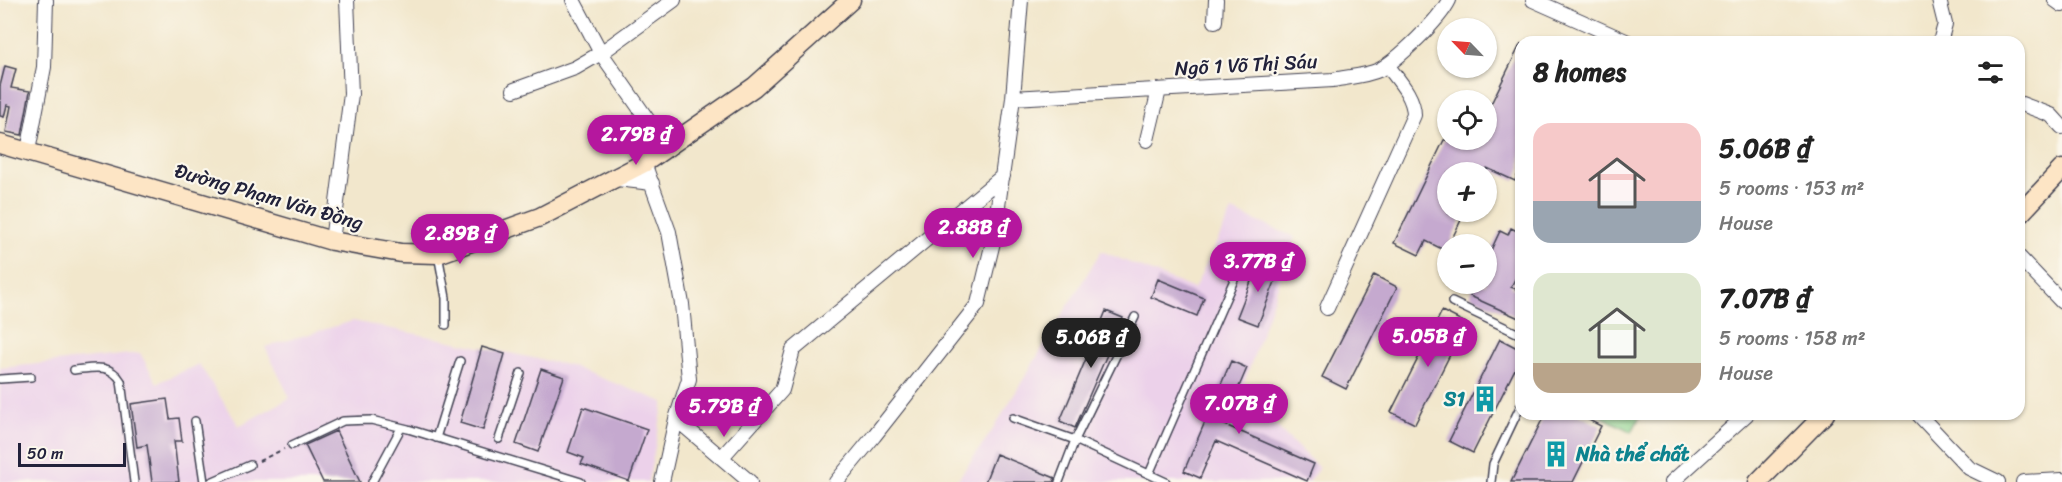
<!DOCTYPE html>
<meta charset="utf-8">
<style>
body{margin:0;font-family:Sriracha,sans-serif;background:#f6f6f6;color:#222;height:100vh;display:flex;flex-direction:column;font-size:22px;white-space:nowrap}
*{box-sizing:border-box;margin:0}
p{font-size:20px;color:#767676}
.icon{flex:none;width:33px;height:33px;fill:none;stroke:currentColor;stroke-width:2;stroke-linecap:round;stroke-linejoin:round}
.map{position:relative;flex:1;overflow:hidden}
.panel{position:absolute;left:1515px;top:36px;width:510px;height:384px;display:flex;flex-direction:column;background:#fff;border-radius:18px;box-shadow:0 2px 4px #0004}
.panel>*{flex:none}
.needle{width:39px;rotate:295deg}
.controls{position:absolute;left:1437px;top:18px;display:grid;gap:12px}
.controls a{display:grid;place-items:center;width:60px;height:60px;border-radius:50%;background:#fff;box-shadow:0 2px 4px #0004;font-size:30px}
.scale{position:absolute;left:18px;bottom:15px;width:108px;box-sizing:border-box;padding-left:6px;border:3px solid #22223b;border-top:0;font-size:16px;line-height:21px;white-space:nowrap;color:#22223b;-webkit-text-stroke:4px #fbf7ec;paint-order:stroke}
.price{position:absolute;translate:-50% -51px;padding:0 14px;border-radius:21px;background:#b5179e;color:#fff;font-size:20px;line-height:39px;filter:drop-shadow(0 2px 3px #0008)}
.price::after{content:'';position:absolute;left:50%;top:36px;width:18px;height:14px;margin-left:-9px;background:inherit;clip-path:polygon(0 0,100% 0,50% 100%)}
.price.selected{background:#222;color:#fff}
ul{padding:0;list-style:none}
li{display:flex;align-items:center;gap:18px;height:150px;padding:0 18px}
li span{display:grid;place-items:center;flex:none;width:168px;height:120px;border-radius:18px;color:#555}
li>.icon{margin-inline-start:auto}
span .icon{width:72px;height:72px;fill:#fffc;stroke-width:1}
li b{font-size:26px}
h2{display:flex;justify-content:space-between;align-items:center;height:72px;padding:0 18px;font-size:26px}
.map>svg:first-child{display:block}
.built{fill:#ecd1ea}
.pitch{fill:#8ad18b;stroke:#567a63;stroke-width:1.5}
.building{fill:#c5a9cf}
.lines{fill:none;stroke-linecap:round;stroke-linejoin:round}
.lane-casing{stroke:#414051;stroke-width:10}
.street-casing{stroke:#414051;stroke-width:16}
.secondary-casing{stroke:#414051;stroke-width:21}
.path{stroke:#414051;stroke-width:2;stroke-dasharray:4.5 4.5;stroke-linecap:butt}
.lane{stroke:#fff;stroke-width:7}
.street{stroke:#fff;stroke-width:14}
.secondary{stroke:#fde5c5;stroke-width:18}
.labels{text-anchor:middle;dominant-baseline:central;stroke-width:4.5;stroke-linejoin:round;paint-order:stroke}
.street-label{font-size:20px;fill:#22223b;stroke:#fbf7ec}
.culture-label{font-size:20px;font-weight:bold;fill:#0d838f;stroke:#fbf7ec;text-anchor:end}
</style>
<div class="map">
<svg width="2062" height="482" viewBox="0 0 2062 482">
<rect width="100%" height="100%" fill="#fbf7ec"/>
<filter id="ink" filterUnits="userSpaceOnUse"><feTurbulence type="fractalNoise" baseFrequency=".0167" numOctaves="2"/><feDisplacementMap in="SourceGraphic" scale="12" xChannelSelector="R" yChannelSelector="G"/><feConvolveMatrix kernelMatrix="1 2 1 2 8 2 1 2 1" color-interpolation-filters="sRGB"/></filter>
<filter id="wash" filterUnits="userSpaceOnUse"><feTurbulence type="fractalNoise" baseFrequency=".008" numOctaves="4" result="noise"/><feDisplacementMap in="SourceGraphic" scale="24" xChannelSelector="R" yChannelSelector="G"/><feGaussianBlur stdDeviation="1.35" result="paint"/><feColorMatrix in="noise" values="0 0 0 0 0 0 0 0 0 0 0 0 0 0 0 0 0 1.4 0 .05"/><feComposite in="paint" operator="in"/></filter>
<g filter="url(#wash)">
<rect width="100%" height="100%" fill="#f2e7cc"/>
<path class="built" d="M1232 211 1295 237 1238 401 1274 424 1319 468 1308 482H956L994 428 1101 251 1194 289Z
M353 321 567 365 664 402 648 482H0V368L140 353 157 383 199 364 239 426 290 398 265 347Z"/>
<path class="pitch" d="M1597 414H1641L1632 432Z"/>
<g id="blocks">
<path class="building" d="M1521 43V167L1515 181 1487 168 1485 172H1448V213L1461 220 1446 251 1426 241 1419 255 1394 243 1444 140H1464L1472 144 1474 140H1486V114Z
M5 66 16 69 11 88 30 91 22 135 6 132 11 106 7 105 4 117 0 116V86Z
M1511 228 1521 233V267L1511 287 1521 291V319L1470 296 1473 284H1486V255L1491 250 1500 231 1508 235Z
M1259 261 1280 269 1258 325 1237 317Z
M1374 275 1397 287 1346 389 1322 377Z
M1158 279 1204 298 1197 316 1151 297Z
M1106 311 1123 318 1075 428 1060 421Z
M1442 311 1466 323 1415 424 1391 412Z
M1500 339 1521 350V357L1473 453 1449 441Z
M482 347 505 354 483 430 460 423Z
M1231 361 1247 368 1223 424 1314 464 1307 481 1216 441 1200 478 1184 471Z
M541 369 564 377 538 452 516 444Z
M167 399 170 419 179 418 182 441H174L179 482H152L147 445 137 447 131 404Z
M583 407 647 429 629 481 581 464 584 458 568 452Z
M1545 414H1577L1601 426 1573 482H1511Z
M336 431 360 482H323L305 445Z
M996 454 1055 478 1053 482H985Z"/>
</g>
</g>
<g filter="url(#ink)">
<use href="#blocks" fill-opacity="0" stroke="#414051" stroke-width="1.5"/>
<g class="lines">
<g class="lane-casing">
<path id="lane" d="M438 254 446 298V325
M1452 302 1521 335
M74 370C93 368 110 363 121 381L134 482
M0 379 31 377
M1013 418 1075 440 1166 482
M195 421 204 482
M436 438 460 361
M499 439 521 373
M292 445 343 421 371 420 408 429 581 482
M1149 474 1237 273
M211 482 250 465
M372 482 401 428
M1059 482 1075 440 1135 317
M1491 482 1493 464 1521 405"/>
</g>
<g class="street-casing">
<path id="street" d="M573 0 601 53 668 149
M1533 0 1628 42
M1939 0 1945 24 1940 42
M2055 0 2062 5
M1215 21 1216 0
M514 90 575 68 601 53 674 0
M1013 98 1333 80C1347 77 1366 76 1379 70 1398 60 1440 19 1449 0
M2019 103 2051 115 2062 127
M1147 140 1159 90
M28 151 44 67 46 0
M644 163 669 232 682 304 689 379 676 419 662 482
M617 179 652 183
M332 241 351 94 347 0
M2019 257 2062 302
M1327 308 1414 115C1414 96 1398 80 1387 65
M1918 414 1969 468 1998 482
M676 419 750 482
M722 457 782 390 793 350 1003 176
M836 482 874 436 978 304 993 242 1013 98 1021 0
M1672 482 1747 414
M2023 482 2062 480"/>
</g>
<g class="secondary-casing">
<path id="secondary" d="M0 144 332 241 401 253 438 254 540 217 644 163 754 87 851 0
M2019 215 2062 169
M1758 482 1825 414"/>
</g>
<path class="path" d="M259 461 284 449"/>
<use href="#lane" class="lane"/>
<use href="#street" class="street"/>
<use href="#secondary" class="secondary"/>
</g>
</g>
<defs>
<g id="building-bare" transform="scale(2.07)"><path d="M-4-6H4V6H1V3H-1V6H-4ZM-2.5-4.3h1.7v1.8h-1.7ZM.8-4.3h1.7v1.8H.8ZM-2.5-1h1.7V.8h-1.7ZM.8-1h1.7V.8H.8Z" fill="#0f9aa8" stroke="#fbf7ec" stroke-width="2.5" paint-order="stroke"/></g>
</defs>
<g fill-rule="evenodd">
<use href="#building-bare" x="1485" y="399"/>
<use href="#building-bare" x="1556" y="454"/>
</g>
<g class="labels">
<g class="street-label">
<text transform="translate(1246 65) rotate(-3)">Ngõ 1 Võ Thị Sáu</text>
<text transform="translate(269 197) rotate(16)">Đường Phạm Văn Đồng</text>
</g>
<g class="culture-label">
<text x="1465" y="399">S1</text>
<text x="1576" y="454" text-anchor="start">Nhà thể chất</text>
</g>
</g>
</svg>
<div class="controls">
<a><svg class="needle" viewBox="-14 -14 28 28"><path d="M0-13l5 13h-10z" fill="#e53935"/><path d="M0 13l5-13h-10z" fill="#767676"/></svg></a>
<a><svg class="icon" aria-label="locate" viewBox="0 0 24 24"><circle cx="12" cy="12" r="6"/><path d="M12 2v4M12 18v4M2 12h4M18 12h4"/></svg></a>
<a>+</a>
<a>−</a>
</div>
<div class="scale">50 m</div>
<b class="price" style="left:636px;top:166px">2.79B ₫</b>
<b class="price" style="left:973px;top:259px">2.88B ₫</b>
<b class="price" style="left:460px;top:265px">2.89B ₫</b>
<b class="price" style="left:1258px;top:293px">3.77B ₫</b>
<b class="price" style="left:1428px;top:368px">5.05B ₫</b>
<b class="price selected" style="left:1091px;top:369px">5.06B ₫</b>
<b class="price" style="left:1239px;top:435px">7.07B ₫</b>
<b class="price" style="left:724px;top:438px">5.79B ₫</b>
<section class="panel">
<h2>8 homes<svg class="icon" aria-label="filters" viewBox="0 0 24 24"><path d="M4 7h16M4 17h16"/><circle cx="9" cy="7" r="2"/><circle cx="15" cy="17" r="2"/></svg></h2>
<ul>
<li><span style="background:linear-gradient(#f6c9c9 65%,#9aa5b1 0)"><svg class="icon" aria-label="home" viewBox="0 0 24 24"><path d="M3 11l9-7 9 7M6 9v11h12V9"/></svg></span><div><b>5.06B ₫</b><p>5 rooms · 153 m²</p><p>House</p></div></li>
<li><span style="background:linear-gradient(#dfe7d0 75%,#b9a48a 0)"><svg class="icon" aria-label="home" viewBox="0 0 24 24"><path d="M3 11l9-7 9 7M6 9v11h12V9"/></svg></span><div><b>7.07B ₫</b><p>5 rooms · 158 m²</p><p>House</p></div></li>
</ul>
</section>
</div>
